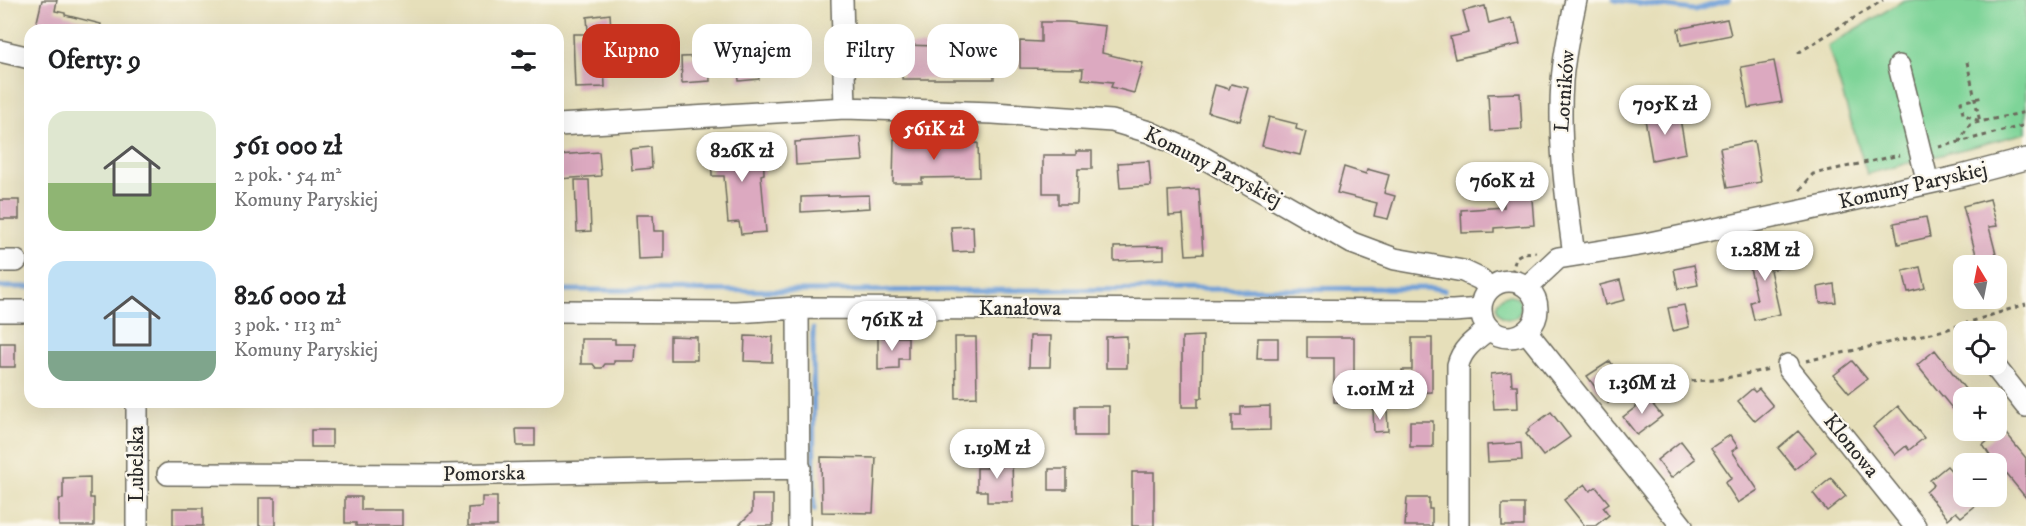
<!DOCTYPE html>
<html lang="pl">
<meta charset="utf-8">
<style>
body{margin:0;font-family:"IM FELL DW Pica",serif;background:#f6f6f6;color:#202124;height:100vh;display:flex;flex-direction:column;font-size:22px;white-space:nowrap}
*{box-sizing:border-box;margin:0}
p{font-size:20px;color:#757577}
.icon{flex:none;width:33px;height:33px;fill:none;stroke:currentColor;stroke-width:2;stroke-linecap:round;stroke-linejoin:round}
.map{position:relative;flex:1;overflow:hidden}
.details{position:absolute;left:24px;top:24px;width:540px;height:384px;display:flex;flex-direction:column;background:#fff;border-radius:18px;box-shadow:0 6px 24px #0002}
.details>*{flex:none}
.banner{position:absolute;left:582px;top:24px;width:570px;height:54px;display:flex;gap:12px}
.needle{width:39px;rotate:350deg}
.tools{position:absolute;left:1953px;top:255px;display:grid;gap:12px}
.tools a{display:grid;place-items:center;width:54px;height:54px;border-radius:12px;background:#fff;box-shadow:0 6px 24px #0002;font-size:30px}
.price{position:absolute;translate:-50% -51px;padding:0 14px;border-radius:21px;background:#fff;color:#222;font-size:20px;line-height:39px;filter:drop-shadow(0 2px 3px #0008)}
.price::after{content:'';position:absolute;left:50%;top:36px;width:18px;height:14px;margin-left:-9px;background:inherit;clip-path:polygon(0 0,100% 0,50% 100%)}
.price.selected{background:#c8321e;color:#fff}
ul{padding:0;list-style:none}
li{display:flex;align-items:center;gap:18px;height:150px;padding:0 24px}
li span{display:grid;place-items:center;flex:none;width:168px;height:120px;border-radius:18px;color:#555}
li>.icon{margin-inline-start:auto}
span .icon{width:72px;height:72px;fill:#fffc;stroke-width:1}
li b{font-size:26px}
h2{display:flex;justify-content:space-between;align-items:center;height:72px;padding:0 24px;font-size:26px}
.chip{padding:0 21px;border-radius:18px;background:#fff;box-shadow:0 6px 24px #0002;font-size:21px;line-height:54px}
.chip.selected{background:#c8321e;color:#fff}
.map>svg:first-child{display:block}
.green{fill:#7ed498;stroke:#548062;stroke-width:1.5}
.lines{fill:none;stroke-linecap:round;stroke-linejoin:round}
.stream{stroke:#6d9ed7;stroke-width:5}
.building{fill:#dca9c0}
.minor-casing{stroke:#6c6a5d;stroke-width:24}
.path{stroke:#6c6a5d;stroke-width:3;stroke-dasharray:4.5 4.5;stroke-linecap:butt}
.minor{stroke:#fff;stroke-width:21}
.labels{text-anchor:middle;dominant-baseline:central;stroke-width:4.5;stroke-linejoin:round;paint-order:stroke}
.street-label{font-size:21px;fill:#2b2b2b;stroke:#fbf7ec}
</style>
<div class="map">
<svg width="2026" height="526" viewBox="0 0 2026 526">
<rect width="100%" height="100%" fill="#fbf7ec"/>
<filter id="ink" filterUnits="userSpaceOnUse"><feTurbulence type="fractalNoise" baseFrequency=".0167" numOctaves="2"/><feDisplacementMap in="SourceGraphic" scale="12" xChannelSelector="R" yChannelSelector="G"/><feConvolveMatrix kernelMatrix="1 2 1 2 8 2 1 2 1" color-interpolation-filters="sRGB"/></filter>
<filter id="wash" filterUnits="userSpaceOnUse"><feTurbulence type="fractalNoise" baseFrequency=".008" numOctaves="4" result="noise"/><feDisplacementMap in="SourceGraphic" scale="24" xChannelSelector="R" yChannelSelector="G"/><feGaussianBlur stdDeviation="1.35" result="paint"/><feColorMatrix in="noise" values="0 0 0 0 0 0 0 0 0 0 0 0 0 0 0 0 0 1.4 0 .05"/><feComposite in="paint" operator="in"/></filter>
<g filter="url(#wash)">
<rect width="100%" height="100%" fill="#e6dfba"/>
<path class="green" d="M1904 0H2026V133L1867 174 1828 46Z
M1497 307a12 12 0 1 1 24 0a12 12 0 1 1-24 0Z"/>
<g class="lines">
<path class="stream" d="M1614 0 1694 10 1729 0
M0 287H30
M558 290 813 291 1433 288 1444 290
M813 329 814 510"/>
</g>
<g id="blocks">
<path class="building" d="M42 0H57L55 11 65 13V15L101 24 100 30H35Z
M1485 6 1489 24 1511 18 1513 24 1515 23 1520 44 1455 59 1450 37 1469 33 1463 11Z
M610 14 611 29 588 31 587 17Z
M1727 19 1731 35 1681 45 1678 29Z
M1041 22H1067L1105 26 1102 53 1143 63 1134 93 1111 87 1113 82 1082 79 1083 69 1020 68V41L1041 42Z
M573 34H591L594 63 604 62 605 87 575 88Z
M903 45 937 46V56L993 53 994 79H902Z
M709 56 710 81 682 83 681 57Z
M758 58 759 79 739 81 737 60Z
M1774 61 1782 102 1748 108 1741 67Z
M1231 84 1249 88 1240 121 1208 112 1215 85 1229 89Z
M1520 93 1522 129 1490 131 1488 94Z
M1679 113 1686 153 1652 160 1645 119Z
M1269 117 1297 124 1296 129 1306 132 1300 155 1262 146Z
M861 137 863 161 796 165 795 142Z
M894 139 923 140V144L978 143 979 177 922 178V183H893Z
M1754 141 1761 182 1727 188 1720 148Z
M763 142 764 174 761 175 766 232 741 234 739 222 728 223 724 176H712L711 143Z
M651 147 652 168 632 170 630 149Z
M1076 151H1092V169H1078L1077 204H1058V193H1043V155H1076Z
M599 152 601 176 558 179V155Z
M1149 161 1151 186 1120 188 1118 163Z
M1344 167 1366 174 1367 169 1389 175 1384 193 1395 196 1388 219 1374 216 1377 203 1337 193Z
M575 180H589L591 231 577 232Z
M1531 186 1534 225 1494 228V232L1462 233 1461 210 1504 207 1503 187Z
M1199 189 1203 254 1186 255 1183 215 1169 216 1168 191Z
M869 195 870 208 801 212V197Z
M1990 199 1997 226 1989 227 1997 258 1978 262 1963 206Z
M0 200H19V219H0Z
M636 215H653L654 231H664V258L638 259Z
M1926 217 1930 237 1898 244 1894 223Z
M973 226 974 251 953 252 951 227Z
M1164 246V259L1114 261V247Z
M1780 247 1785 267 1770 270 1780 314 1754 320 1750 302 1757 300 1747 254Z
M1694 265 1698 285 1678 289 1674 269Z
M1920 267 1925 288 1908 292 1903 271Z
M1620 280 1625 300 1605 305 1600 285Z
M1834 284 1836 302 1820 303 1818 287Z
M1684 305 1689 327 1673 331 1668 308Z
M670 336 697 337V360H670Z
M745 336 773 337 772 362 744 361Z
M1030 336H1051L1050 367H1029Z
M1127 336V368H1106V337Z
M1203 336 1202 398H1198V407H1182V337Z
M878 337H908V359H899V369L878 370Z
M955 337H976L977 397 956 398Z
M1307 337H1354V403L1334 402V358H1307Z
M1258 338H1278V359H1257Z
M1412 338H1432V392L1403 393 1402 370H1412Z
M581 339H615V344H635L634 361H614V364H605L602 368H596L593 364H581Z
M0 343H15V367H0Z
M1935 350 1972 398H1964V423L1917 365Z
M1610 361 1620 376 1598 391 1587 376Z
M1852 361 1867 379 1849 393 1834 375Z
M1511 372 1512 385H1517L1518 408 1494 409 1491 374Z
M1637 385 1662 416 1637 435 1623 417 1640 404 1641 406Z
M1752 389 1755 392 1759 389 1773 406 1755 421 1738 401Z
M1075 406H1109V436H1075Z
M1270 406V430L1232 431V415H1241V407Z
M1898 406 1924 438 1909 450 1906 446 1895 455 1873 427Z
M1387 409 1388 431 1374 432 1373 410Z
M1551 412 1570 437 1543 456 1526 434 1529 431 1528 429Z
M1410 421H1433V447H1410Z
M516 429H535V446H517Z
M2002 429 2026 458V498L1995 460 1992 459 1983 445Z
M311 430H332V447H311Z
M1798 431 1816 452 1795 469 1778 448Z
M1730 435 1738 447 1732 451 1758 490 1738 503 1725 483 1732 478 1711 448Z
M1681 441 1695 459 1671 478 1657 460Z
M1521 443 1522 460 1488 462 1487 445Z
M821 457 876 458 873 513 822 512Z
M987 457H1012L1013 502H987V491H977V468H987Z
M1947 466 1964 485V496H1973L1979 503 1961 517 1956 512 1948 519 1926 492 1934 485 1930 480Z
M1049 469H1067V490H1049Z
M1132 472H1154V526H1132Z
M90 477V498H94V526H59V499H63V478Z
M1831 478 1846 496 1827 511 1813 493Z
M1585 484 1590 491 1596 487 1609 503 1603 507 1609 515 1595 526H1585L1564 500Z
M752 495H773V526H738L752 512Z
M345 497H361V510H402V526H356V523H345Z
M482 497H497V526H468V508L482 507Z
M259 498H275V526H259Z
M1407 498H1429V509H1432V526H1405Z
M1502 504H1524V526H1502Z
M173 508H203V526H173Z"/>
</g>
</g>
<g filter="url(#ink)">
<use href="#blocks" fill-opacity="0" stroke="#6c6a5d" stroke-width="1.5"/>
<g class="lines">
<g class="minor-casing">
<path id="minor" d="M842 0 845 108
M0 51 30 58
M1899 66 1928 183
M558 125 845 108 993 113 1112 121 1149 132 1192 151 1352 243 1395 259 1463 271 1480 279 1490 288
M1574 255C1566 197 1558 140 1562 81 1564 54 1570 27 1576 0
M0 261H16
M1481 309a28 28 0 1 1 56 0a28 28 0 1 1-56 0Z
M1527 287 1558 258 1645 244 1825 206 1961 176 2026 159
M798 308 799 526
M0 311H30
M558 311 736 312 798 308 1453 311 1481 309
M1526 331 1682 526
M1993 364 2026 406
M1788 365 1789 369 1915 526
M137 402V526
M168 474 445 475 800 468
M1458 526V365C1462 348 1476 339 1489 329"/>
</g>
<path class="path" d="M1798 53 1883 0
M1967 62 1980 122
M1979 121 1963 114 1961 102 1983 97
M1959 143 1970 124 2026 112
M1939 147 2026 125
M1800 190 1813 174 1900 155
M1474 308a35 35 0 1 1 70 0a35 35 0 1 1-70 0Z
M1512 273 1516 257 1523 253 1536 252
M1961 325 1967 332
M1806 361 1945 330 2026 304
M1607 403 1630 388 1649 382 1716 380 1770 369"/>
<use href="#minor" class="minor"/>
</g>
</g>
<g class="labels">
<g class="street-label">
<text transform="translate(1565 91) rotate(-86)">Lotników</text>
<text transform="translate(1213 167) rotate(27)">Komuny Paryskiej</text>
<text transform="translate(1913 186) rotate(-13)">Komuny Paryskiej</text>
<text x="1020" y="309">Kanałowa</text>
<text transform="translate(1851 446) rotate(51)">Klonowa</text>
<text transform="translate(137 464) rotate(-90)">Lubelska</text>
<text transform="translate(484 474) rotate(-1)">Pomorska</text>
</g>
</g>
</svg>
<div class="tools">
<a><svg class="needle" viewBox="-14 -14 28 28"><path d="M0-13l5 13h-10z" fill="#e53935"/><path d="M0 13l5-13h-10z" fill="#757577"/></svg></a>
<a><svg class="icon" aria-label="locate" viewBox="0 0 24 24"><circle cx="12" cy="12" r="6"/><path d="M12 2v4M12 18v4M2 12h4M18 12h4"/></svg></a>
<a>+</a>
<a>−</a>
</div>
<b class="price" style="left:1665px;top:136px">705K zł</b>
<b class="price selected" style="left:934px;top:161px">561K zł</b>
<b class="price" style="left:742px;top:183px">826K zł</b>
<b class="price" style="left:1502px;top:213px">760K zł</b>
<b class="price" style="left:1765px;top:282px">1.28M zł</b>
<b class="price" style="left:892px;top:352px">761K zł</b>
<b class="price" style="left:1642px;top:415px">1.36M zł</b>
<b class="price" style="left:1380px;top:421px">1.01M zł</b>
<b class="price" style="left:997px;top:480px">1.19M zł</b>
<div class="banner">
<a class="chip selected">Kupno</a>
<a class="chip">Wynajem</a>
<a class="chip">Filtry</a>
<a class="chip">Nowe</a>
</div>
<section class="details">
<h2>Oferty: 9<svg class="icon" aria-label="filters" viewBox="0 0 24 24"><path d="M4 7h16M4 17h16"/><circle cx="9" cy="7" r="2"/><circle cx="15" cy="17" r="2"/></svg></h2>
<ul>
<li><span style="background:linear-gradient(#dfe7d0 60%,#8fb573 0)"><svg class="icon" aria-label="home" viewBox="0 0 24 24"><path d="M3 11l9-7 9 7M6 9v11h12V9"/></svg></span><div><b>561 000 zł</b><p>2 pok. · 54 m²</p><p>Komuny Paryskiej</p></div></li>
<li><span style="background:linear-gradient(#bfe0f5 75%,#7fa58c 0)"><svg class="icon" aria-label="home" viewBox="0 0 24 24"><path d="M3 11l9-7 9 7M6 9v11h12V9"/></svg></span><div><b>826 000 zł</b><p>3 pok. · 113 m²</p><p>Komuny Paryskiej</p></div></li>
</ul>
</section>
</div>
